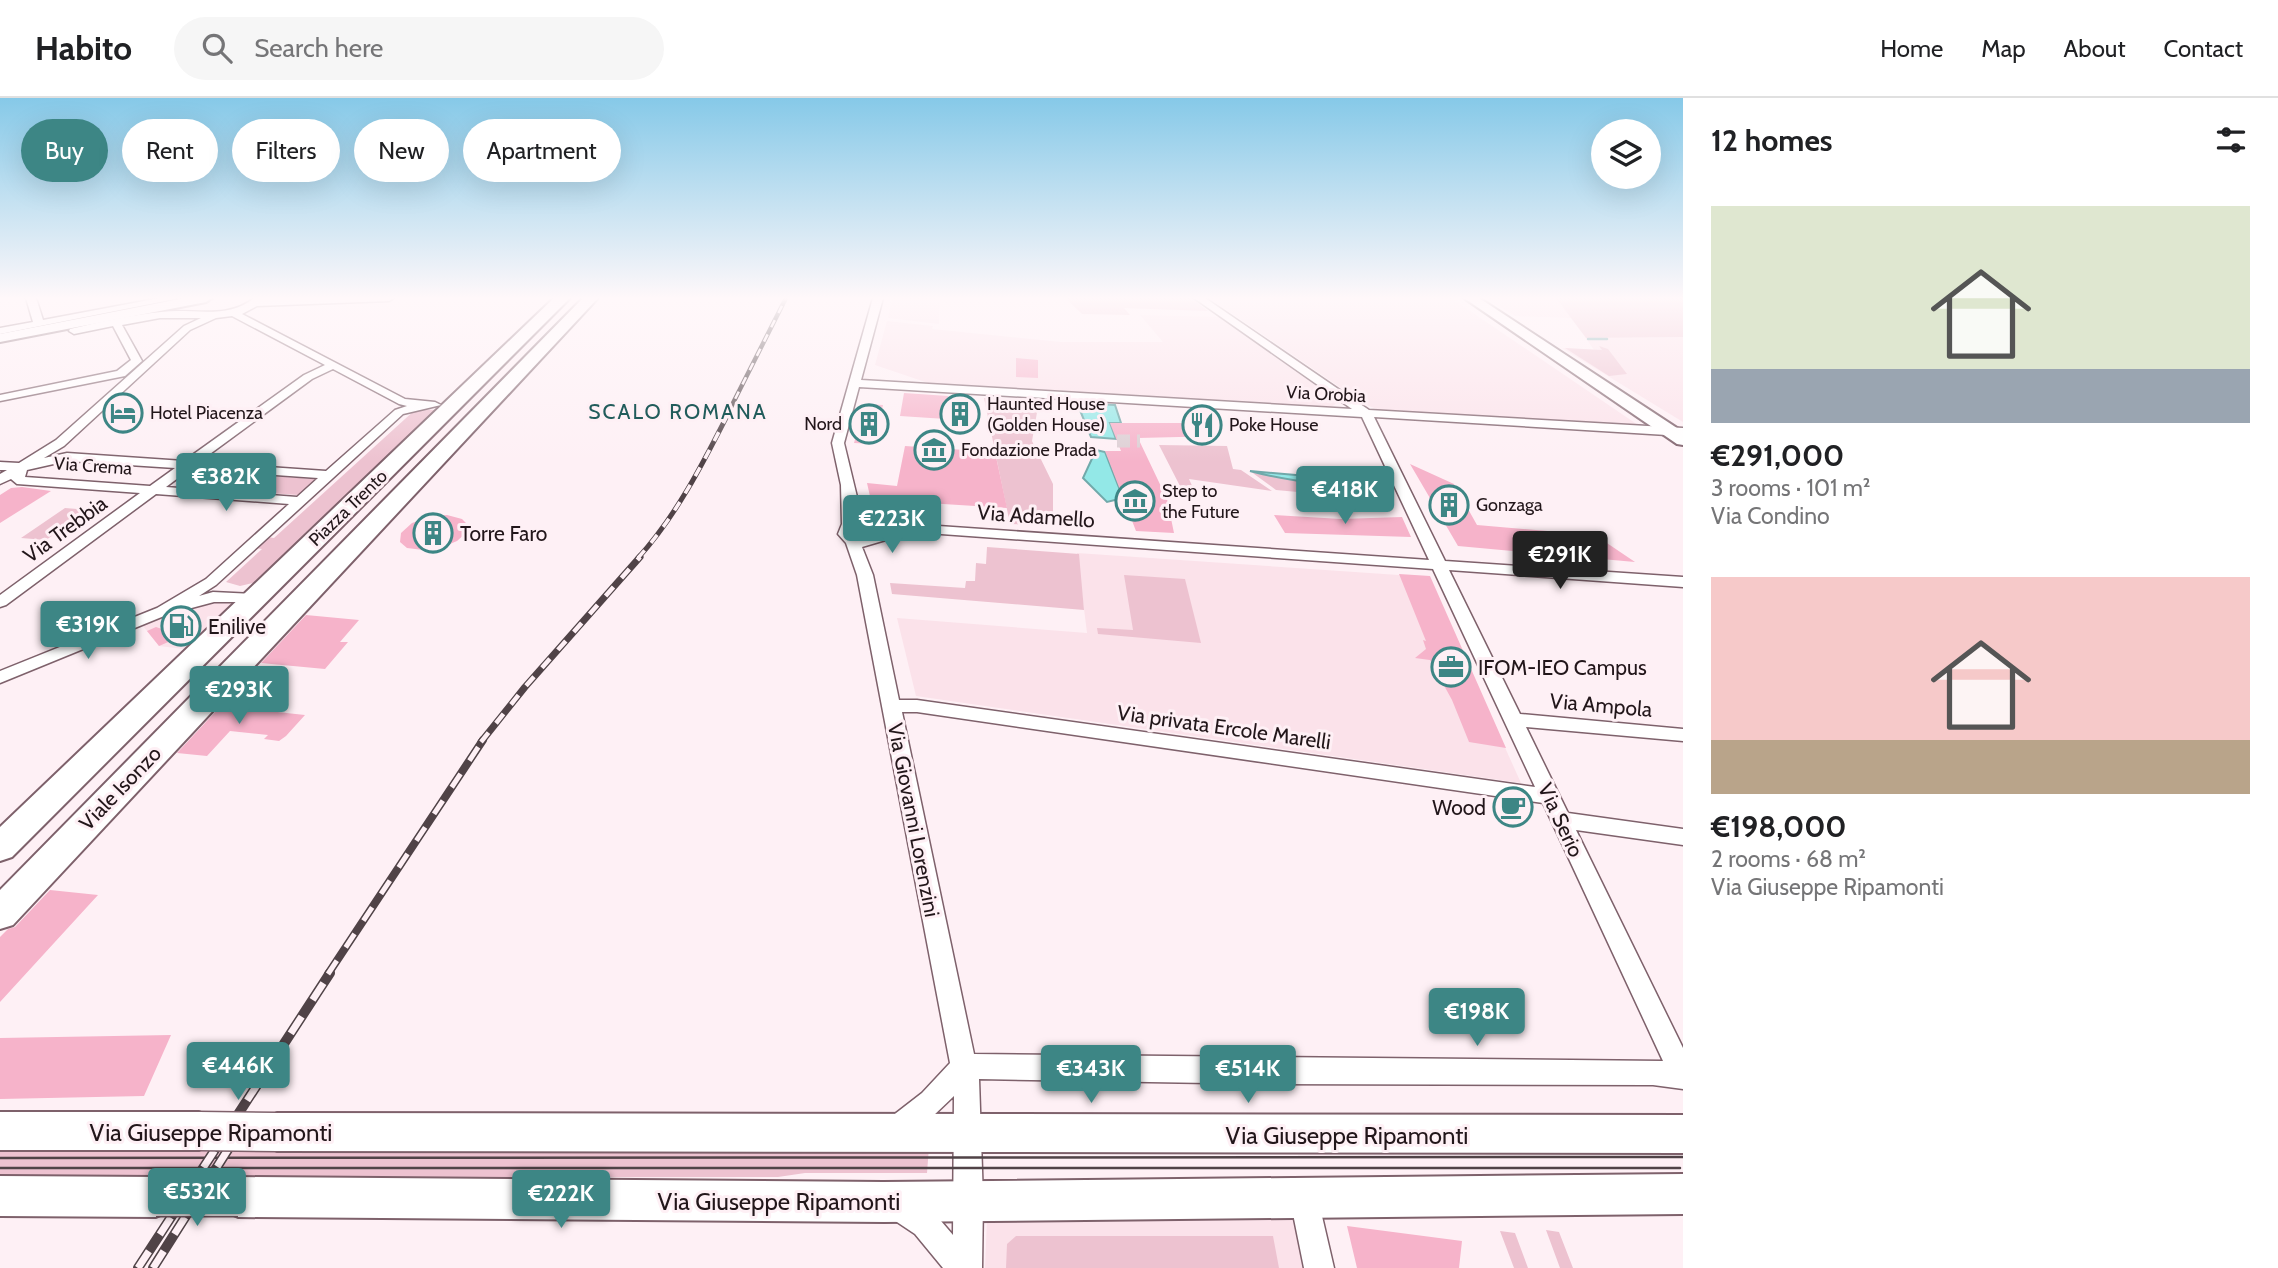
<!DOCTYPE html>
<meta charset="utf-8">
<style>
body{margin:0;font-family:Cabin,sans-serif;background:#f6f6f6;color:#202124;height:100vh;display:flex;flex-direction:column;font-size:26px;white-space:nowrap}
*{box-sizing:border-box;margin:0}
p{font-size:23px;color:#757577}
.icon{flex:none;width:38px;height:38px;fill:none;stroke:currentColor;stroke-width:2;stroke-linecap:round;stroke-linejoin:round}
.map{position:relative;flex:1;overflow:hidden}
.drawer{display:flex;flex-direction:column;background:#fff;width:595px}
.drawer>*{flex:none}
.top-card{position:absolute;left:21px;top:21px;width:665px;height:63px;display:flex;gap:14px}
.fabs{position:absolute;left:1591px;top:21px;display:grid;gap:14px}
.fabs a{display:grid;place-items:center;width:70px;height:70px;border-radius:50%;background:#fff;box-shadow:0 7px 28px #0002;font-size:35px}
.price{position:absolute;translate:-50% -60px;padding:0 16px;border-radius:7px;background:#3d8685;color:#fff;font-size:23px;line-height:46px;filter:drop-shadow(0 2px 4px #0008)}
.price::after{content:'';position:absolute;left:50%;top:42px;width:21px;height:16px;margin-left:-10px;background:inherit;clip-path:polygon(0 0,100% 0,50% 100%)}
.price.active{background:#222;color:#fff}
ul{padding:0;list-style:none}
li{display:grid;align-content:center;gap:14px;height:371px;padding:0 28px}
li span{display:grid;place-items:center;height:217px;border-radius:0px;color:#555}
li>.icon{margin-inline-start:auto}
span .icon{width:126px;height:126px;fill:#fffc;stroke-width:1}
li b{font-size:30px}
h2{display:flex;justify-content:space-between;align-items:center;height:84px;padding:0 28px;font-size:30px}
.pill{padding:0 24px;border-radius:32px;background:#fff;box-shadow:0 7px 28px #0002;font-size:24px;line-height:63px}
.pill.active{background:#3d8685;color:#fff}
header{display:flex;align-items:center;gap:42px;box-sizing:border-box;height:98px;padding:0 35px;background:#fff;border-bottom:2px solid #e0e0e0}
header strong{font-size:33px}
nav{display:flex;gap:38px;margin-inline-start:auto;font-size:24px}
.search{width:490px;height:63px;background:#f6f6f6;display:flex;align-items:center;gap:18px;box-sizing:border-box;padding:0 24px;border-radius:38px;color:#757577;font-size:26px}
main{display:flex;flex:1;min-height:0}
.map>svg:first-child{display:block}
.built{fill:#fbe2ea}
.green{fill:#edc2d0}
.water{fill:#93e8e7;stroke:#71a9aa;stroke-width:2}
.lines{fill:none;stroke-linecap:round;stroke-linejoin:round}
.stream{stroke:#71a9aa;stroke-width:2.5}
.building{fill:#f6b3ca}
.street-tunnel{stroke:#ddcfd4;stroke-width:13;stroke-dasharray:13 7;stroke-linecap:butt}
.street-casing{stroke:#7e616b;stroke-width:3}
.secondary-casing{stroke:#7e616b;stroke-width:4}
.primary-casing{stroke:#7e616b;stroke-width:4}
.street{fill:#fff;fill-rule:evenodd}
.secondary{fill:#fff;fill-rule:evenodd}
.primary{fill:#fff;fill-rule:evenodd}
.tram{stroke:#504347;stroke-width:2.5}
.rail-far4-casing{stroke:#504347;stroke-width:4.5}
.rail-far3-casing{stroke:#504347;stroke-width:5}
.rail-far2-casing{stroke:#504347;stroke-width:7}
.rail-far1-casing{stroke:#504347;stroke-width:8}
.rail-casing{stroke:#504347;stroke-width:10}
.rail-far4{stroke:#fef0f5;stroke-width:2.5;stroke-dasharray:8;stroke-linecap:butt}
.rail-far3{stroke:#fef0f5;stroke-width:3.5;stroke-dasharray:10;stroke-linecap:butt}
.rail-far2{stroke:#fef0f5;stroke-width:4.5;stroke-dasharray:12;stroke-linecap:butt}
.rail-far1{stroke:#fef0f5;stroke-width:5;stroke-dasharray:16;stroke-linecap:butt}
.rail{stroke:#fef0f5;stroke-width:7;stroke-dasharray:20;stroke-linecap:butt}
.secondary-bridge-casing{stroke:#7e616b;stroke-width:41;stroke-linecap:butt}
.secondary-bridge{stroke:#fff;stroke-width:38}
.labels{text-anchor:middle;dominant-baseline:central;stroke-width:6;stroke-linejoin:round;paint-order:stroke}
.far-street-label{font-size:18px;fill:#22161a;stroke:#fef0f5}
.far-poi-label{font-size:18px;fill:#22161a;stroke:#fef0f5;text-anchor:start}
.far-quarter-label{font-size:21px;letter-spacing:2px;fill:#215c5b;stroke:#fef0f5}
.street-label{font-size:21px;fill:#22161a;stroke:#fef0f5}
.poi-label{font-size:21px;fill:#22161a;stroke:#fef0f5;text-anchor:start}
.near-street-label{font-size:24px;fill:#22161a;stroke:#fef0f5}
</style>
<header>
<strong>Habito</strong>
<div class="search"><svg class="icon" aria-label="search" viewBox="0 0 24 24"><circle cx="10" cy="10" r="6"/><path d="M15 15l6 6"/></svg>Search here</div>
<nav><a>Home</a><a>Map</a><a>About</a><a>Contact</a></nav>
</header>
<main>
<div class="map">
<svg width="1683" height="1170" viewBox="0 0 1683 1170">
<rect width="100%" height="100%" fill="#fef0f5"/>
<path class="built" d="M892 200H940L939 226 888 220Z
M1209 200H1451L1638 327 1383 313 1366 307Z
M1485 200H1556L1571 220 1515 218Z
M1140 217 1219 219 1339 304 1329 310 934 287 875 267 887 223 933 228 932 231 1061 244H1163Z
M1683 239V324L1562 250 1594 252 1586 240Z
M1077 455 1428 479 1521 685 916 598 897 520 1087 535Z
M252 501 200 553 159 548 139 523 199 503Z
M1294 1115 1305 1170H985L987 1121Z"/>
<path class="green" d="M1065 200H1191L1208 213 1124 210 1130 217 1082 216Z
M1556 200H1683V239L1586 240Z
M1599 248 1608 251 1627 276 1609 278 1565 250 1602 252Z
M984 300 1039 303 1032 343 1053 386V428L1010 426Z
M416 311 437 312 257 484 240 488 226 484 262 451 255 450 267 439 274 440Z
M1159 347 1227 348 1233 371 1241 372 1272 393 1189 381 1193 390H1181Z
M1250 373C1293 385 1336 387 1380 395L1384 402 1276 392Z
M205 374 315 381 298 397 185 389 187 386 181 384 187 378Z
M65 410 89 412 46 442 21 440Z
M987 449 1079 456 1084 512 892 496 890 485 965 490 966 483H975L976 465 986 466Z
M1124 477 1185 481 1201 545 1098 536 1097 530 1133 532Z
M929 1049 927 1075H805L778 1079 0 1080V1050Z
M1546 1132 1559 1134 1573 1170H1560Z
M1500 1133 1515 1135 1528 1170H1514Z
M1016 1138H1273L1279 1170H1006L1007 1146Z"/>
<path class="water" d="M1077 305 1115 307 1121 325H1110L1116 341 1091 339Z
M1096 352 1105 354 1123 400 1107 404 1083 380Z
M1250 373 1376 384 1380 395C1336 387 1293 385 1250 373Z"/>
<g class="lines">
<path class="stream" d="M1588 241H1607"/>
</g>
<path class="building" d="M1016 260 1038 262V280L1016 279Z
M904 295 948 298 946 321 900 318Z
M865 306 883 307 875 346 854 345Z
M1110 325H1212L1220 338 1138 340 1167 401 1174 435 1136 433 1105 353H1121Z
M905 348 995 354 1007 410 895 403 892 418 874 416 867 385 897 388Z
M1410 366 1454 386 1477 427 1595 437 1635 464 1458 448Z
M22 389 51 393 0 425V397L11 390Z
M447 417 462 421 467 426V434L457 443 443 449 423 452 407 450 400 444 401 435 412 425 429 419Z
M1274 417 1341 421 1402 419 1411 439 1285 435Z
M1399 476 1430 478 1506 650 1469 644 1452 602 1430 562 1415 560 1426 551 1423 542 1426 543Z
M306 517 359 522 340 544H348L325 571 261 565Z
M156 529 165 532 173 542 159 548 147 533Z
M232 596 250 598 239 610 305 617 286 638 279 643 264 641 268 637 230 633 207 658 177 655Z
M50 792 98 797 0 904V839L8 831 15 829Z
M171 937 144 998 0 1001V940Z
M1347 1128 1462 1143 1459 1170H1357Z"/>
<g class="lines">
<path class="street-tunnel" d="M1117 343H1140"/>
<g class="street-casing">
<path id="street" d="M26 200H36L43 222 160 200H180L0 236V230L33 224Z
M254 200H394L389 203 257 208 242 216 405 301 435 304 441 307 403 316 216 487 199 498 213 494 254 496 260 498 262 501 260 504H214L169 516 0 585V573L157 510 206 481 289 406 156 396 6 507 0 509V497L140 395 17 386 11 381 0 386V376L7 372H0V364L19 365 56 342 184 228 201 220H160L122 227 142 263 125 278 0 303V297L117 273 131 262 113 228 74 236 69 233 70 231C100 224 131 217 161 214 193 210 228 222 254 200ZM232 218 325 267 304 277 184 363 67 355 44 360 64 348 190 232 216 220ZM333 271 399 306 407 308 395 312 326 373 199 364 312 281ZM67 363 175 370 150 388 25 379 27 372ZM190 371 318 380 297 399 166 389Z
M873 200H883L861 282 1352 311 1194 200H1205L1369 312 1683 330V338L1374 319 1445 463 1683 479V489L1449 472 1520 616 1683 631V643L1526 629 1568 715 1683 731V747L1576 732 1683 950V991L1653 987 1268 986 979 981 983 1102 982 1170H943L915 1136 894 1122 890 1112 894 1102 904 1098 935 1116 953 1137 954 998 911 1039 901 1043 891 1039 887 1029 891 1019 922 995 950 965 857 477 846 445 838 436 842 426 841 387 832 345ZM859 289 1362 319 1429 462 924 427 890 424 869 417 856 420 854 402 857 399 844 345ZM868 425 890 432 871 440H857L852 435 855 429ZM913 434 1433 471 1535 689 917 602H899L873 477 862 449ZM902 614H917L1543 705 1663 963 974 956Z
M1304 1087 1314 1091 1318 1101 1334 1170H1304L1290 1101 1294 1091Z"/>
</g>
<g class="secondary-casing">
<path id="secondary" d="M185 200H212L206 204 0 244V236Z
M1464 200H1479L1683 334V347L1677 346Z
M0 1014H199L212 1020 218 1033 212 1046 199 1052H0Z
M277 1015 1683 1017V1055L277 1053 264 1047 258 1034 264 1021Z
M1683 1076V1116L884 1124 238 1119 224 1113 218 1099 224 1085 238 1079 884 1084Z
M0 1078 156 1079 170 1085 176 1099 170 1113 156 1119 0 1118Z"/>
</g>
<g class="primary-casing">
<path id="primary" d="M554 200H570L12 759 0 763V729Z
M583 200H598L13 827 0 831V792Z"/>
</g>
<use href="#street" class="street"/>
<use href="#secondary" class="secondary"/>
<use href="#primary" class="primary"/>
<path class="tram" d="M0 1060 1683 1059
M0 1070H1680"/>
<g class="rail-far4-casing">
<path id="rail-far4" d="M728 315 786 200"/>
</g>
<g class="rail-far3-casing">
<path id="rail-far3" d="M638 460C677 417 703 365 729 314"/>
</g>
<g class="rail-far2-casing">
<path id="rail-far2" d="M481 644 525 589 640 459"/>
</g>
<g class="rail-far1-casing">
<path id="rail-far1" d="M328 876 483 642"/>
</g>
<g class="rail-casing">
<path id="rail" d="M138 1170 330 875
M153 1170 241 1031"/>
</g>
<use href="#rail-far4" class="rail-far4"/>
<use href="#rail-far3" class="rail-far3"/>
<use href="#rail-far2" class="rail-far2"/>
<use href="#rail-far1" class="rail-far1"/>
<use href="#rail" class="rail"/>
<g class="secondary-bridge-casing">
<path id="secondary-bridge" d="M199 1033 277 1034
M156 1099H238"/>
</g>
<use href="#secondary-bridge" class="secondary-bridge"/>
</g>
<linearGradient id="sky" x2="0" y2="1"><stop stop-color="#86c9e8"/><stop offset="0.55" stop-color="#fff8fa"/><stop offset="1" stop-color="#fff8fa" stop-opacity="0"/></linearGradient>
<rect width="1683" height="364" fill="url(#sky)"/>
<defs>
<g id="hotel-ring" transform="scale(2.0125)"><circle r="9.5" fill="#fef0f5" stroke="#3d8685" stroke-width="1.5"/><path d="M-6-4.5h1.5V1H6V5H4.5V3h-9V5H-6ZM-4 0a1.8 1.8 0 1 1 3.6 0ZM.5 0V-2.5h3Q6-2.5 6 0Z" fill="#3d8685"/></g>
<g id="building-ring" transform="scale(2.0125)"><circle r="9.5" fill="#fef0f5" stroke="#3d8685" stroke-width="1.5"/><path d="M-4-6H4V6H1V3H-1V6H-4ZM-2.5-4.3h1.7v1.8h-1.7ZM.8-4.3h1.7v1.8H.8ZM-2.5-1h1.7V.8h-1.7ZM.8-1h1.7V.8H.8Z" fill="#3d8685"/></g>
<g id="restaurant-ring" transform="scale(2.0125)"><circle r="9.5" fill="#fef0f5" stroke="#3d8685" stroke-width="1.5"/><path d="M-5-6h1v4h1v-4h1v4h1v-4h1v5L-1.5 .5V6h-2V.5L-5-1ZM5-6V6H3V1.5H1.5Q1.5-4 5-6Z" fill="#3d8685"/></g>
<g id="museum-ring" transform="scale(2.0125)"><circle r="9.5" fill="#fef0f5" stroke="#3d8685" stroke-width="1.5"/><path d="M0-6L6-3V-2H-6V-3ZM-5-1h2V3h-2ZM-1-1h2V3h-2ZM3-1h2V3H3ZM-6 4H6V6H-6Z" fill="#3d8685"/></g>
<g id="fuel-ring" transform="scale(2.0125)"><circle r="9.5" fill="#fef0f5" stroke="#3d8685" stroke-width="1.5"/><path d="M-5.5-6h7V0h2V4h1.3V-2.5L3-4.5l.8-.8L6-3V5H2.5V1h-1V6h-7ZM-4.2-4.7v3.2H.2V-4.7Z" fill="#3d8685"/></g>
<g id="office-ring" transform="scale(2.0125)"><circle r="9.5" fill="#fef0f5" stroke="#3d8685" stroke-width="1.5"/><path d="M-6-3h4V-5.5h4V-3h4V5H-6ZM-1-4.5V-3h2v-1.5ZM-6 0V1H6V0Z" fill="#3d8685"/></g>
<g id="cafe-ring" transform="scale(2.0125)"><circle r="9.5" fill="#fef0f5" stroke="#3d8685" stroke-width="1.5"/><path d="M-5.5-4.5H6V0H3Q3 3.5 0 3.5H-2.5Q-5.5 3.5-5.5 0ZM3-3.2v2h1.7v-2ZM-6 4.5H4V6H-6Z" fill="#3d8685"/></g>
</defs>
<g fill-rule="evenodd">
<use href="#hotel-ring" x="123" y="315"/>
<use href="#building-ring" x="960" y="316"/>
<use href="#building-ring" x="869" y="326"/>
<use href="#restaurant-ring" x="1202" y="327"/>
<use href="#museum-ring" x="934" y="352"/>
<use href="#museum-ring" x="1135" y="403"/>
<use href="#building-ring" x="1449" y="407"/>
<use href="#building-ring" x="433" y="435"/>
<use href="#fuel-ring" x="181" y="528"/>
<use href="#office-ring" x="1451" y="569"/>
<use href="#cafe-ring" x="1513" y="709"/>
</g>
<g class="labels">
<g class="far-street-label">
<text transform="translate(1326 296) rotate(3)">Via Orobia</text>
<text transform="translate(93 368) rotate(4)">Via Crema</text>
<text transform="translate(348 410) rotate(-44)">Piazza Trento</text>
</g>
<g class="far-poi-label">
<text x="987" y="306">Haunted House<tspan x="987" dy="21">(Golden House)</tspan></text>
<text x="150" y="315">Hotel Piacenza</text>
<text x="842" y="326" text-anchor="end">Nord</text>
<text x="1229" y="327">Poke House</text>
<text x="961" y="352">Fondazione Prada</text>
<text x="1162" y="393">Step to<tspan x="1162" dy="21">the Future</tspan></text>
<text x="1476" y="407">Gonzaga</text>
</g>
<g class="far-quarter-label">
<text x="678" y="313">SCALO ROMANA</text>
</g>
<g class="street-label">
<text transform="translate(1036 418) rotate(4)">Via Adamello</text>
<text transform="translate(65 431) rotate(-36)">Via Trebbia</text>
<text transform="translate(1601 607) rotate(5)">Via Ampola</text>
<text transform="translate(1224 629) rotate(8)">Via privata Ercole Marelli</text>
<text transform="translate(120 690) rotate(-46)">Viale Isonzo</text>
<text transform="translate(914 722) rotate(79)">Via Giovanni Lorenzini</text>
<text transform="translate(1561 722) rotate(65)">Via Serio</text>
</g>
<g class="poi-label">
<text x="460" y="435">Torre Faro</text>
<text x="208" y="528">Enilive</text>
<text x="1478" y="569">IFOM-IEO Campus</text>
<text x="1486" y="709" text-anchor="end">Wood</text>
</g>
<g class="near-street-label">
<text x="211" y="1034">Via Giuseppe Ripamonti</text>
<text x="1347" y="1037">Via Giuseppe Ripamonti</text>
<text x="779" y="1103">Via Giuseppe Ripamonti</text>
</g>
</g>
</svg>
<div class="fabs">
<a><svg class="icon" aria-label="layers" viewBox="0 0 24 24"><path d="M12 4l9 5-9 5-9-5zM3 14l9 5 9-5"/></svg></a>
</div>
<b class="price" style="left:226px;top:415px">€382K</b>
<b class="price" style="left:1345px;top:428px">€418K</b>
<b class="price" style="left:892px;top:457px">€223K</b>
<b class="price active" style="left:1560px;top:493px">€291K</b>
<b class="price" style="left:88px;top:563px">€319K</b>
<b class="price" style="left:239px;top:628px">€293K</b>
<b class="price" style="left:1477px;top:950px">€198K</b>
<b class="price" style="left:238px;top:1004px">€446K</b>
<b class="price" style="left:1091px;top:1007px">€343K</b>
<b class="price" style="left:1248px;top:1007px">€514K</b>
<b class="price" style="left:197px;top:1130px">€532K</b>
<b class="price" style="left:561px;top:1132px">€222K</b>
<div class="top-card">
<a class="pill active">Buy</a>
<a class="pill">Rent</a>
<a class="pill">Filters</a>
<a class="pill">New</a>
<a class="pill">Apartment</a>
</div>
</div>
<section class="drawer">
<h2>12 homes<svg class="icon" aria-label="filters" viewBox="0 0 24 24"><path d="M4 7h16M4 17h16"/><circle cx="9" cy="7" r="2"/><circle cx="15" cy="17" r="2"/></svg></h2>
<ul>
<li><span style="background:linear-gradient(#dfe7d0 75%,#9aa5b1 0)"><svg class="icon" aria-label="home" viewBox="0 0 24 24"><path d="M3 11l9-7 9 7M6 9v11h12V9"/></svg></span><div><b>€291,000</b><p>3 rooms · 101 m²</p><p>Via Condino</p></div></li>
<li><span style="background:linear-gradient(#f6c9c9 75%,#b9a48a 0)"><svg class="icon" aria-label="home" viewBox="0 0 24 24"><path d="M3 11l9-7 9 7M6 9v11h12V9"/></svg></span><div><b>€198,000</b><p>2 rooms · 68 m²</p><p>Via Giuseppe Ripamonti</p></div></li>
</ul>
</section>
</main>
